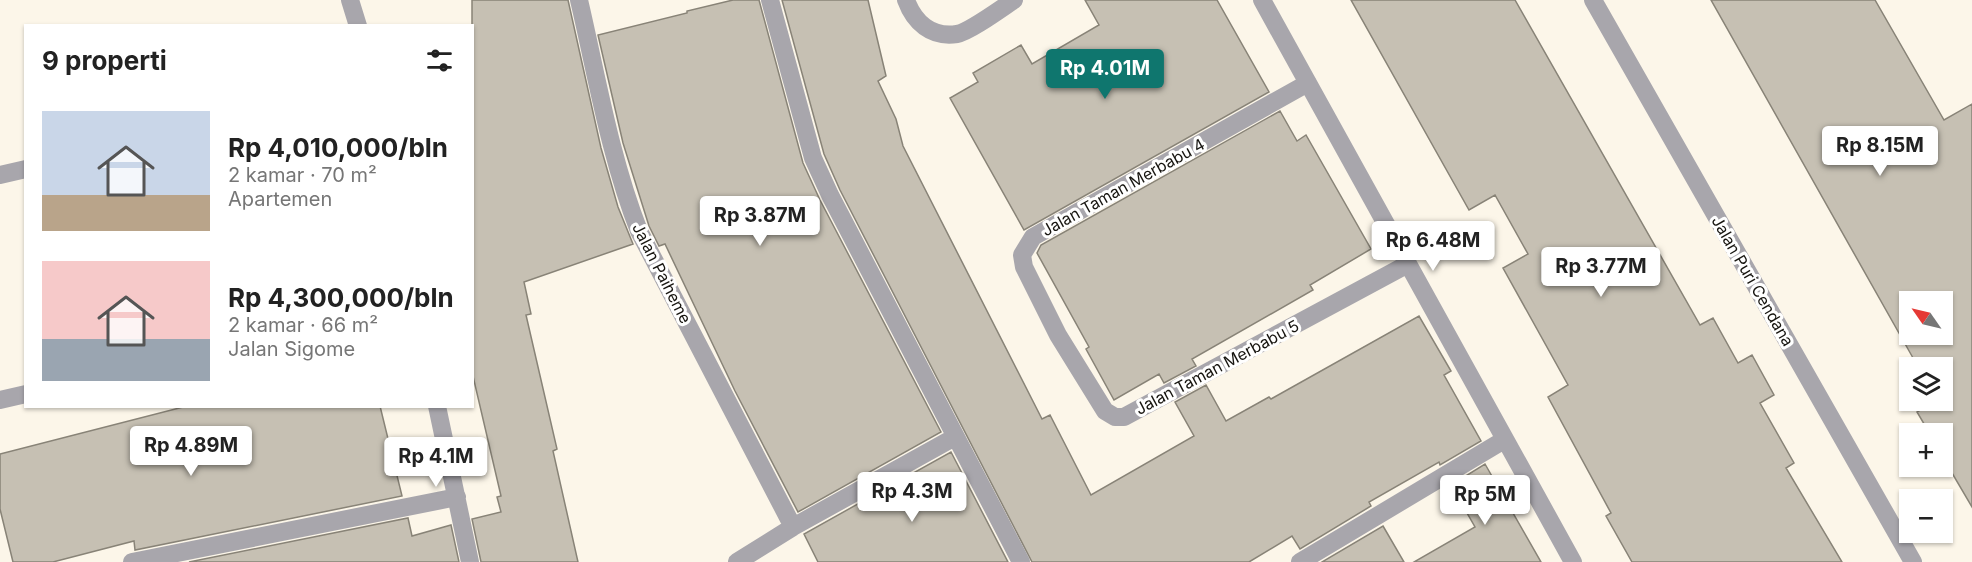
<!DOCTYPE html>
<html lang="id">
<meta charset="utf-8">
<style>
body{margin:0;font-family:Inter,sans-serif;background:#f6f6f6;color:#222;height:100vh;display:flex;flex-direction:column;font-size:22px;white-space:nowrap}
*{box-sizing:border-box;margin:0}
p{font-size:20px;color:#767676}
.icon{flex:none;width:33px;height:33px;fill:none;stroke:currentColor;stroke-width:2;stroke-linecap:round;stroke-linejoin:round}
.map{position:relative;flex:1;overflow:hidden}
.details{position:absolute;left:24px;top:24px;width:450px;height:384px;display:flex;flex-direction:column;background:#fff;border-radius:0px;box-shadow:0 2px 4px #0004}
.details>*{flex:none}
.needle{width:39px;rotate:304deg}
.buttons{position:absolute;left:1899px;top:291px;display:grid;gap:12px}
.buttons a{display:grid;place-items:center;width:54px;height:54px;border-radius:0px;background:#fff;box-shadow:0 2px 4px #0004;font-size:30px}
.price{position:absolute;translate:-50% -51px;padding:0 14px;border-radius:6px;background:#fff;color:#222;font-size:20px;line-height:39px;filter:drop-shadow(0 2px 3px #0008)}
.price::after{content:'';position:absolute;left:50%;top:36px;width:18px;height:14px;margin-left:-9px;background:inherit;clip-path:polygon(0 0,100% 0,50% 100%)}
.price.selected{background:#0f766e;color:#fff}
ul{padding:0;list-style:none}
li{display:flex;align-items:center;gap:18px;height:150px;padding:0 18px}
li span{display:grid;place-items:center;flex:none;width:168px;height:120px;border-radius:0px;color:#555}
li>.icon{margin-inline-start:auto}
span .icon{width:72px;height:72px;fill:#fffc;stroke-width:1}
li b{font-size:26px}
h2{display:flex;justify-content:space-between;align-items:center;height:72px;padding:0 18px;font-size:26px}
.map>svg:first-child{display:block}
.building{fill:#c6c0b3;stroke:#888377;stroke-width:1.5;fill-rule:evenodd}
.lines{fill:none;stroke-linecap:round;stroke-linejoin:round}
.street{stroke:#a8a6ac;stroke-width:18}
.labels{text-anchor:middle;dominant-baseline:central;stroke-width:6;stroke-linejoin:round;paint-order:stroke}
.street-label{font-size:16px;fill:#16140f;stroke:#fff}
</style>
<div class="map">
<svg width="1972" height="562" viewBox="0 0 1972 562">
<rect width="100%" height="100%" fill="#fcf6e9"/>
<path class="building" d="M472 0H568L601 148 618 207 633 244 524 282 531 314 526 315 557 449 553 451 578 562H481L472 519 501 512 497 497 501 496 472 372Z
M733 0H759L803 163 820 200 941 432 798 512 735 391 665 244 659 246 649 226 623 143 598 35 687 13V11Z
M782 0H868L886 76 878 81 896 119 903 146 1042 419 1050 415 1091 495 1194 436 1175 402 1206 385 1226 421 1269 397 1271 399 1419 316 1451 371 1444 375 1481 441 1440 465 1439 462 1369 502 1371 506 1300 549 1292 536 1249 562H1032L840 190 824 154Z
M1085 0H1217L1269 92 1024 230 950 98 978 82 973 73 1021 45 1032 64 1099 25Z
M1351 0H1515L1700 325 1713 318 1738 363 1752 355 1774 395 1760 403 1794 463 1786 468 1842 562H1632L1606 516 1611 513 1548 397 1568 385 1503 268 1528 254 1495 195 1469 210Z
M1711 0H1875L1944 120 1972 104V507L1942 456V434H1930L1917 412 1934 402 1933 400H1942V368H1914L1917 365ZM1910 302H1942V334H1910Z
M1280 111 1297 141 1306 135 1371 249 1310 285 1313 290 1192 359 1196 366 1164 383 1159 374 1114 400 1086 349 1089 347 1037 253 1041 245Z
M187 406H380L402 496 135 550 134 541 53 562H13L0 509V454Z
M951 452 1008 562H818L804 534Z
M1485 464 1541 562H1414L1475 527 1451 485Z
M408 518 412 536 451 525 459 562H189Z
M1383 526 1404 562H1322Z"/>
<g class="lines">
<path class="street" d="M350 0 358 26
M579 0C597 77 610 157 639 231L793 527
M770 0 813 158 830 195 1021 562
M906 0C914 22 931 38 957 34 969 32 1002 8 1014 0
M1262 0 1573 562
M1593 0 1913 562
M1308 83 1033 237 1022 255 1024 267 1058 335 1105 411 1115 417H1124L1408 264
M0 175 26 169
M0 400 26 394
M437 406 470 562
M132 562 457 497
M737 562 793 527 955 437
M1300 562 1504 440"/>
</g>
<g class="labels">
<g class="street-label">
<text transform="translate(1123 187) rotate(-29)">Jalan Taman Merbabu 4</text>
<text transform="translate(662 273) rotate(63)">Jalan Paiheme</text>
<text transform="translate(1753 281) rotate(60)">Jalan Puri Cendana</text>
<text transform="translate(1217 367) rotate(-28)">Jalan Taman Merbabu 5</text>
</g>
</g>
</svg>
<div class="buttons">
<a><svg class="needle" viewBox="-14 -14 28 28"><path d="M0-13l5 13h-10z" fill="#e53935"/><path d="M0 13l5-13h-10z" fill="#767676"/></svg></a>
<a><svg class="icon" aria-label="layers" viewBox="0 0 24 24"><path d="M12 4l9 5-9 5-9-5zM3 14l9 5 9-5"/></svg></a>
<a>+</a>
<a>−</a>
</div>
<b class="price selected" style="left:1105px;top:100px">Rp 4.01M</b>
<b class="price" style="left:1880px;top:177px">Rp 8.15M</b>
<b class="price" style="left:760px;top:247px">Rp 3.87M</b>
<b class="price" style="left:1433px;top:272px">Rp 6.48M</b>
<b class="price" style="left:1601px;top:298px">Rp 3.77M</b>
<b class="price" style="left:191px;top:477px">Rp 4.89M</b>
<b class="price" style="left:436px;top:488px">Rp 4.1M</b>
<b class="price" style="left:912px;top:523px">Rp 4.3M</b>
<b class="price" style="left:1485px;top:526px">Rp 5M</b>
<section class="details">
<h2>9 properti<svg class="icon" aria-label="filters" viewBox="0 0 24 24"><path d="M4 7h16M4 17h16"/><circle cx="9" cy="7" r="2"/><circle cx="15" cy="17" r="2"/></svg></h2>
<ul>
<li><span style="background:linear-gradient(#c9d6e8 70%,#b9a48a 0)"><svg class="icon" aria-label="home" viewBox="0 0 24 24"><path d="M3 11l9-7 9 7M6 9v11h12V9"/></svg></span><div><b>Rp 4,010,000/bln</b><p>2 kamar · 70 m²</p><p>Apartemen</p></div></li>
<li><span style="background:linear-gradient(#f6c9c9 65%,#9aa5b1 0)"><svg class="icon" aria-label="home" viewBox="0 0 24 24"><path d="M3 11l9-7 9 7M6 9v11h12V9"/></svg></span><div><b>Rp 4,300,000/bln</b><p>2 kamar · 66 m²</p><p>Jalan Sigome</p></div></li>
</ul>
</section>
</div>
